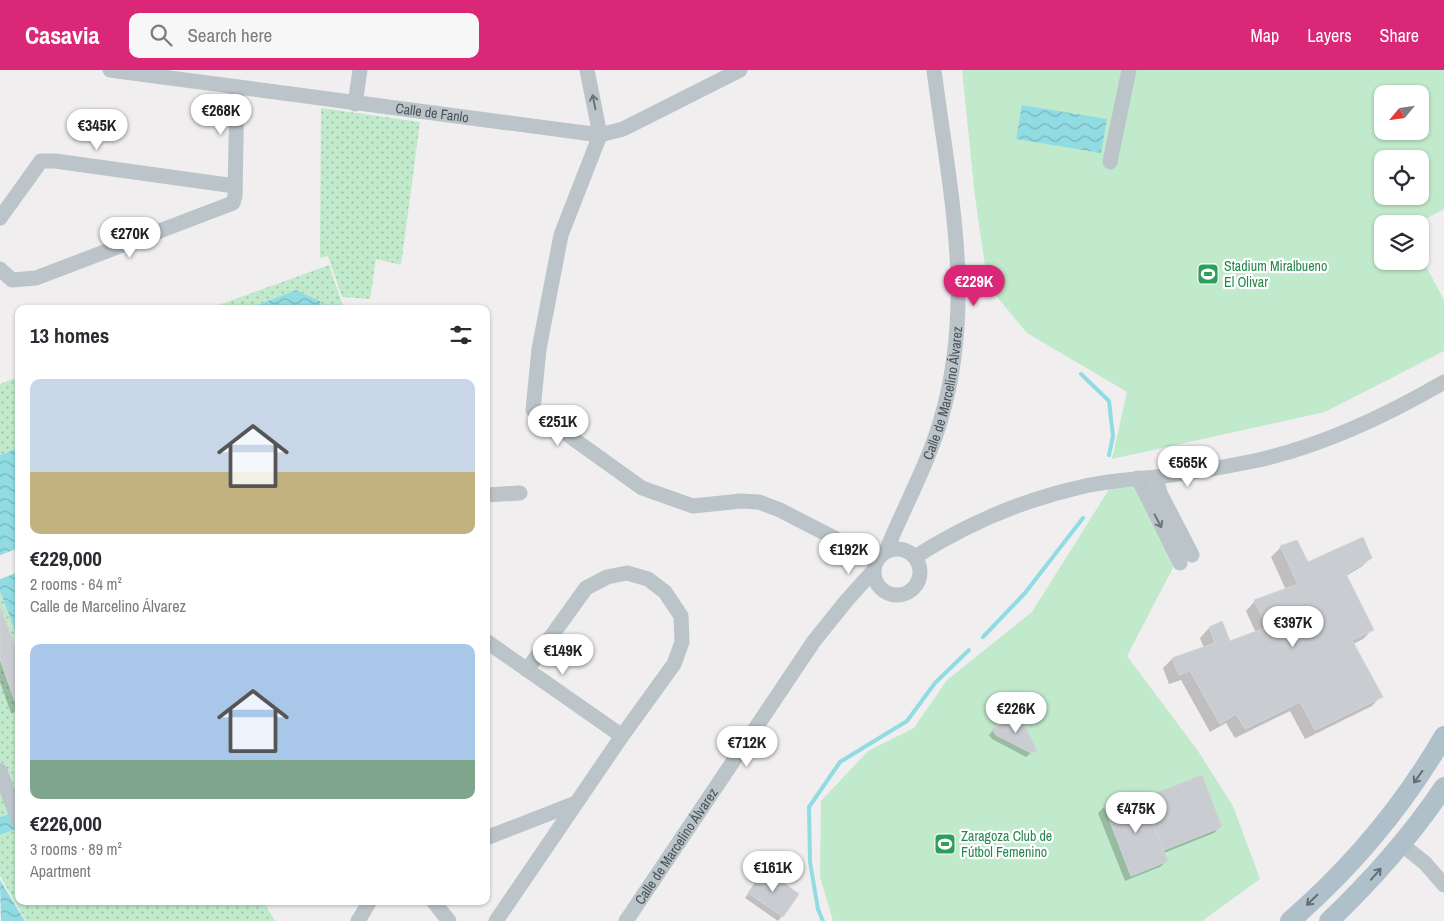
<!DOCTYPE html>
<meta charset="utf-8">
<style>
body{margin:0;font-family:"Archivo Narrow",sans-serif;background:#f7f7f7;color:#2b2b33;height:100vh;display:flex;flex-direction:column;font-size:19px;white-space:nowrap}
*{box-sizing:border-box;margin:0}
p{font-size:16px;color:#7c7c81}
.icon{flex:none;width:28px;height:28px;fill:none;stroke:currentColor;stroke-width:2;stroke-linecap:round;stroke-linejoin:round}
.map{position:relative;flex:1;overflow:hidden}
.details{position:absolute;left:15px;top:235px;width:475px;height:600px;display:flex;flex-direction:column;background:#fff;border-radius:10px;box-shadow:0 1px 4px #0004}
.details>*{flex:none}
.needle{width:32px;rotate:241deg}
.buttons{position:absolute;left:1374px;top:15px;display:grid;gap:10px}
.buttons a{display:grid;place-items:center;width:55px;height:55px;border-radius:10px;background:#fff;box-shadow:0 1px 4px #0004;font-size:25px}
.price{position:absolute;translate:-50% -42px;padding:0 11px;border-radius:18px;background:#fff;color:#222;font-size:16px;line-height:32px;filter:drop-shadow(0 1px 2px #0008)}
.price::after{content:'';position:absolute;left:50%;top:30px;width:15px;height:11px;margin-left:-8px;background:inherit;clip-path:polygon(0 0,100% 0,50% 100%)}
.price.current{background:#db2777;color:#fff}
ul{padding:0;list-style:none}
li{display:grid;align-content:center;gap:10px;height:265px;padding:0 15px}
li span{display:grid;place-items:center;height:155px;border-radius:10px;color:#555}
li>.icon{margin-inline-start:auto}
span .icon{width:90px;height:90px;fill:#fffc;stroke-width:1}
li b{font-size:21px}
h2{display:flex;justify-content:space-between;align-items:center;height:60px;padding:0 15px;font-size:21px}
header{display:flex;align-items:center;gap:30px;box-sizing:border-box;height:70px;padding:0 25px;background:#db2777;color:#fff}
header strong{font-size:24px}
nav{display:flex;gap:28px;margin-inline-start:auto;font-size:18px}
.search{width:350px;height:45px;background:#f7f7f7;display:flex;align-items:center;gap:12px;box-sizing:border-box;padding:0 18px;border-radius:10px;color:#7c7c81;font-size:19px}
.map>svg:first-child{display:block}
.green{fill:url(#green-dots)}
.pitch{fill:#c0eacb;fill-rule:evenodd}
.water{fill:url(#water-waves)}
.pier{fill:#f0eeee}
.shadow{fill:#0003}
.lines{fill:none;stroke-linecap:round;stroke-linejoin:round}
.stream{stroke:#91dce3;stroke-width:4}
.building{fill:#c9ccd0;stroke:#d2d5d9}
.minor{stroke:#bbc4c9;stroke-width:15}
.major{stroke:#b0c0ca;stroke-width:20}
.oneway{stroke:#6a757b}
.oneway2{stroke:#626e75}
.labels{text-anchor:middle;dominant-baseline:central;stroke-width:4.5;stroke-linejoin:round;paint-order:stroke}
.street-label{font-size:14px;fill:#485359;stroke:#fff}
.leisure-label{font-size:14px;fill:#27864d;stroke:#fff;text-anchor:start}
</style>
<header>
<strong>Casavia</strong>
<div class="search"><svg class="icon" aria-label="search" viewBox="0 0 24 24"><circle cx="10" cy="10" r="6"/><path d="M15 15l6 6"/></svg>Search here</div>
<nav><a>Map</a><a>Layers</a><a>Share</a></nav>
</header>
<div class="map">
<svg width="1444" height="851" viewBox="0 0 1444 851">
<defs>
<pattern id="green-dots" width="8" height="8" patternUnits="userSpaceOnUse" patternTransform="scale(1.25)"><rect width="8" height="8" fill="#c0eacb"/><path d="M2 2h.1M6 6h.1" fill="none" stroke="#9ec0a8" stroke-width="1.8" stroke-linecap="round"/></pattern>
<pattern id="water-waves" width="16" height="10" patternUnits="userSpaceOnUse" patternTransform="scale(1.25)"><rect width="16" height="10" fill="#91dce3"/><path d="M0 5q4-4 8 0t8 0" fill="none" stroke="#78b5bb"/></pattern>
</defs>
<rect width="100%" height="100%" fill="#f0eeee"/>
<path class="green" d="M321 38 420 52 401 195 376 189 370 229 342 227 328 186 320 188Z
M329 195 344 239H323L320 231 296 220 247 239H208Z
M19 307V378L0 385V314Z
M0 521 19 571V587L0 536Z
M0 589 19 637V740L0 747Z
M19 758V831H263L275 851H26L0 806V765Z"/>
<path class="pitch" d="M962 0H1444V139L1416 154H1382V191H1420V185L1444 230V281L1325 342 1112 389 1127 322 1027 263 988 216 975 127ZM1382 24H1420V61H1382ZM1382 89H1420V126H1382Z
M1135 404 1177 490 1127 586 1198 681 1233 736 1260 809 1202 851H833L820 807 821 731 868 681 914 658 947 610 1032 542 1118 405Z"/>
<path class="water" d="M1022 35 1107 49 1101 83 1016 69Z
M296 220 320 231 323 239H247Z
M19 378V571L0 521V385Z
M19 740V758L0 765V747Z
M0 810 25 851H1Z"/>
<path class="pier" d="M19 478V502L0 509V485Z"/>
<path class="shadow" d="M1281 477 1307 494 1371 488 1361 497 1346 506 1372 560 1363 569 1353 574 1381 626 1372 636 1305 669 1290 641 1235 668 1226 653 1210 662 1181 610 1169 614 1163 598 1172 589 1204 578 1200 568 1209 558 1222 553 1229 573 1256 563 1246 541 1255 531 1286 520 1271 487Z
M0 540 19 590V640L11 643 0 612Z
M993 660 1035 680 1026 687 992 669 989 665Z
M1201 707 1221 756 1214 763 1164 783 1167 791 1160 797 1125 811 1098 743 1104 737 1140 723 1143 730Z
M760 806 782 846 778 851 745 828Z"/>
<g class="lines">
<path class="stream" d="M1081 304 1109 331 1113 366 1109 385
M983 567 1025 523 1083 448
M823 851 818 839 810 792 809 737 840 692 907 651 935 613 969 580"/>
</g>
<path class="building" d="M1363 467 1372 488 1346 504 1374 560 1352 570 1383 627 1315 660 1300 632 1245 659 1236 644 1220 654 1190 601 1179 605 1172 588 1215 573 1209 557 1222 551 1230 571 1267 557 1254 530 1298 514 1280 476 1297 470 1308 492Z
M0 536 19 587 17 637 0 589Z
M1020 646 1037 681 1031 683 996 665 992 659Z
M1202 705 1222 757 1164 780 1143 728Z
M1140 722 1168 791 1131 806 1104 736Z
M764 799 799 824 783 847 748 823Z"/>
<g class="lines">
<g class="minor">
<path id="s1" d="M110 0 600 65 623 59 740 0"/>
<path d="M587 0 600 65 561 165 539 279 533 340 642 418 693 436 741 431 759 432 780 440 877 490"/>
<path d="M355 34 360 0"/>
<path d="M1110 92 1129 0"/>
<path d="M0 148 41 91H55L235 116"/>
<path d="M0 199 12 210 36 208 233 133 235 126 237 17"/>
<path d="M1156 407 1160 423 1192 485"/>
<path d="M1138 408 1180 493"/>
<path d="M486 425 520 423"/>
<circle cx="897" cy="502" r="23"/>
<path id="s2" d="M886 481C904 437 928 394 941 349 976 231 949 118 934 0"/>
<path d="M915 487C965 455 1023 430 1081 417 1105 411 1131 409 1156 407 1187 404 1218 398 1249 392 1318 378 1384 347 1444 312"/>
<path d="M486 571 622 666"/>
<path d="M0 701 19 752"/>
<path d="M486 768 576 733"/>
<path d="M1401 774 1425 793 1444 815"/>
<path d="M433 831 449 851"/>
<path d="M358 851 370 831"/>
<path d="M496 851 622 666 674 594 682 572 681 546 665 522 648 509 627 503 607 507 586 518 527 600"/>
<path id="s3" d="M626 851 814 571 847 530 874 500"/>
</g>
<path class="major" d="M1290 851C1350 799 1404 735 1444 666
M1329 851C1372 810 1411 766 1444 717"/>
</g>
<defs><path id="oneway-shaft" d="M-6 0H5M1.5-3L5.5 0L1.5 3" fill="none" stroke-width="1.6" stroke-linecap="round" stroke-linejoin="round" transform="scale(1.25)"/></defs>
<g class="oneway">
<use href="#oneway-shaft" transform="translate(594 32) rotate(-101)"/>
<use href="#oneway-shaft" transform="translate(1158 451) rotate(62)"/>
</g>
<g class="oneway2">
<use href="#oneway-shaft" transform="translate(1418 707) rotate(126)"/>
<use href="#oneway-shaft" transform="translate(1376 804) rotate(-49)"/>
<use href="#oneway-shaft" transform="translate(1312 830) rotate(136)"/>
</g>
<defs>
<g id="stadium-square" transform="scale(1.125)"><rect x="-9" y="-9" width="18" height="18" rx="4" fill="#2e9e5b" stroke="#fff"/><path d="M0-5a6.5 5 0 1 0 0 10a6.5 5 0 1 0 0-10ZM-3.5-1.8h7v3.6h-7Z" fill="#fff"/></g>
</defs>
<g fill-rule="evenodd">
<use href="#stadium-square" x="1208" y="204"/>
<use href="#stadium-square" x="945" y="774"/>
</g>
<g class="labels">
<g class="street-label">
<text stroke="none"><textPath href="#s1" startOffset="325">Calle de Fanlo</textPath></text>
<text stroke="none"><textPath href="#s2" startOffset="169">Calle de Marcelino Álvarez</textPath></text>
<text stroke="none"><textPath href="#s3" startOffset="90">Calle de Marcelino Álvarez</textPath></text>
</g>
<g class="leisure-label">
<text x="1224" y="196">Stadium Miralbueno<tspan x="1224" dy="16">El Olivar</tspan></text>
<text x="961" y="766">Zaragoza Club de<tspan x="961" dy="16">Fútbol Femenino</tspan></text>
</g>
</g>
</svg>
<div class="buttons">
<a><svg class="needle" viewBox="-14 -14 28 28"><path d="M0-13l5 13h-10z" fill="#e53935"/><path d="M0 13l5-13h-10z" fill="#7c7c81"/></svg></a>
<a><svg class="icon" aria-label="locate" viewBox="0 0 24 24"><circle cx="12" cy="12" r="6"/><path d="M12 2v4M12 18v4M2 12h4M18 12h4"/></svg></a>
<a><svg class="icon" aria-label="layers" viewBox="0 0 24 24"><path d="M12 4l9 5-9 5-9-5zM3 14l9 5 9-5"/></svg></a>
</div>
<b class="price" style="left:221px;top:66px">€268K</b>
<b class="price" style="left:97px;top:81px">€345K</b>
<b class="price" style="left:130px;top:189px">€270K</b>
<b class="price current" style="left:974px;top:237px">€229K</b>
<b class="price" style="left:558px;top:377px">€251K</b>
<b class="price" style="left:1188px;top:418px">€565K</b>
<b class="price" style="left:849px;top:505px">€192K</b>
<b class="price" style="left:1293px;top:578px">€397K</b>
<b class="price" style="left:563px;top:606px">€149K</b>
<b class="price" style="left:1016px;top:664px">€226K</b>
<b class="price" style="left:747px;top:698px">€712K</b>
<b class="price" style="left:1136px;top:764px">€475K</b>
<b class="price" style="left:773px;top:823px">€161K</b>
<section class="details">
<h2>13 homes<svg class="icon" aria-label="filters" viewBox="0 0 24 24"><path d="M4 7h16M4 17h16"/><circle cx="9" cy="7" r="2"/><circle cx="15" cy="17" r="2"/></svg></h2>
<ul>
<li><span style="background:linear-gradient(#c9d6e8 60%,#c2b280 0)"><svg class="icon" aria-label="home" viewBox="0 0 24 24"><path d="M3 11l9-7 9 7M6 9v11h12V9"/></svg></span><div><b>€229,000</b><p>2 rooms · 64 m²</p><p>Calle de Marcelino Álvarez</p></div></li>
<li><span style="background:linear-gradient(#a9c7e8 75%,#7fa58c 0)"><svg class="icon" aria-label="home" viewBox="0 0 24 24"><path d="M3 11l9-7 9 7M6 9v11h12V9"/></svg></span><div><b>€226,000</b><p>3 rooms · 89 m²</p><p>Apartment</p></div></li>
</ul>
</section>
</div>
